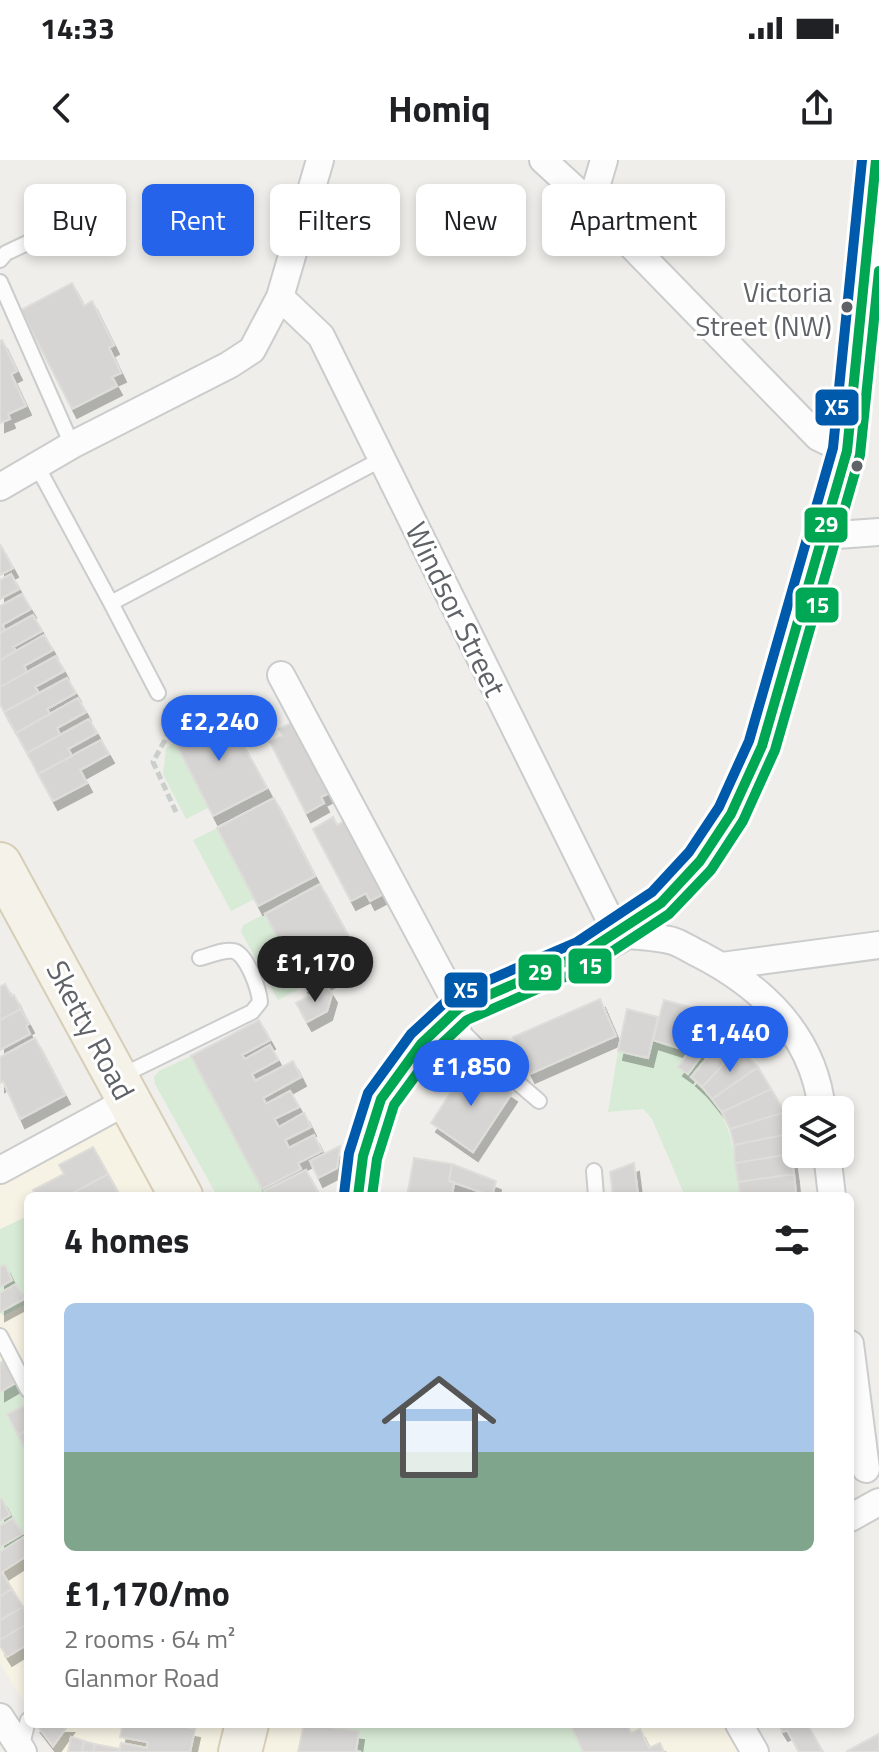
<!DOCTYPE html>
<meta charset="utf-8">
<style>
body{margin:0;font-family:"Titillium Web",sans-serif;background:#f6f6f6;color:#202124;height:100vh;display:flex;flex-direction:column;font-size:30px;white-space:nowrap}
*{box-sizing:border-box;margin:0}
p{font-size:26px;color:#757577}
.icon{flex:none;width:44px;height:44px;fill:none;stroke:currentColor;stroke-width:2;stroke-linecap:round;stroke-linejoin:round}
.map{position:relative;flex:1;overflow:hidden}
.details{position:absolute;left:24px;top:1032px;width:830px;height:536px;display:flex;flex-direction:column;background:#fff;border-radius:12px;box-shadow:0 4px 12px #0003}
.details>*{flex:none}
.guide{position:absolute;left:24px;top:24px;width:832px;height:72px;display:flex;gap:16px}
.controls{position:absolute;left:782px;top:936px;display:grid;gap:16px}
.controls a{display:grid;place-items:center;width:72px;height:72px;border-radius:12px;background:#fff;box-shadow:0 4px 12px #0003;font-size:40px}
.price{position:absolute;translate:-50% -68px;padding:0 18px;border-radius:28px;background:#2563eb;color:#fff;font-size:26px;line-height:52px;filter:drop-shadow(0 2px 4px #0008)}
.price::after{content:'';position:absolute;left:50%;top:48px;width:24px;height:18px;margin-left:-12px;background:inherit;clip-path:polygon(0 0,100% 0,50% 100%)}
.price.active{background:#222;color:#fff}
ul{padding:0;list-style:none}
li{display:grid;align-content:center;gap:16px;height:424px;padding:0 40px}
li span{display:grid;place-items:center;height:248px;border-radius:12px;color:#555}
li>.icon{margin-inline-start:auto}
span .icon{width:144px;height:144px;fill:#fffc;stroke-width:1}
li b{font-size:34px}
h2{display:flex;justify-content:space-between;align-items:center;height:96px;padding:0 40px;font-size:34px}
.tag{padding:0 28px;border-radius:12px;background:#fff;box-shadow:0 4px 12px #0003;font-size:28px;line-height:72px}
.tag.active{background:#2563eb;color:#fff}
.status{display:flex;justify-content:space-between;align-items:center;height:56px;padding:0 40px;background:#fff;direction:ltr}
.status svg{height:22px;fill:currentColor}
header{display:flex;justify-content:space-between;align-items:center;height:104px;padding:0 40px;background:#fff;font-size:36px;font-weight:700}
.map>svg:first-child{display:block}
.commercial{fill:#f7f3e4}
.green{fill:#d8ebd6}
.building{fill:#d6d5d3;stroke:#deddd9;stroke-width:2;filter:url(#shadow)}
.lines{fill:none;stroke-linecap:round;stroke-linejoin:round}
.lane-casing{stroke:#cbcccc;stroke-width:18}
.street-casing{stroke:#cbcccc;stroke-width:30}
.secondary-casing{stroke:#cacacb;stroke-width:42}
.primary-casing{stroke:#d7ceb8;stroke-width:46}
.path{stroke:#cacfcc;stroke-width:5;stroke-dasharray:8 4;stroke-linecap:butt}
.lane{stroke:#fdfcfc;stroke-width:14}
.street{stroke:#fdfcfc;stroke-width:26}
.secondary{stroke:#fdfcfc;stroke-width:38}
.primary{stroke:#f4f2e9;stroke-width:42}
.bus-1-casing{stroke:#fff;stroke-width:16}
.bus-2-casing{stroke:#fff;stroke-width:16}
.bus-3-casing{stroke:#fff;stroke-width:16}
.bus-1{stroke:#00a651;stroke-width:10}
.bus-2{stroke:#00a754;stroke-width:10}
.bus-3{stroke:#005aab;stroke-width:10}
.bus-dot{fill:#5f6368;stroke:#fff;stroke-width:3}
.labels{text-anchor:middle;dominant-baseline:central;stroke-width:6;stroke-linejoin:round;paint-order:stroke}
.bus-label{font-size:28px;fill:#5f6368;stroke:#fff;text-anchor:end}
.street-label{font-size:30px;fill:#5f6368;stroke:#fff}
.line-badge{stroke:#fff;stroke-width:3}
.badge-label{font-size:22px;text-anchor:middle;font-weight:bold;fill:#fff}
</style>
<div class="status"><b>14:33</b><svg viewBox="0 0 49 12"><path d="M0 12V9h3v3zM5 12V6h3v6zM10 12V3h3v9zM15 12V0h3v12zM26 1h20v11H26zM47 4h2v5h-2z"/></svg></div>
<header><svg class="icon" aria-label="back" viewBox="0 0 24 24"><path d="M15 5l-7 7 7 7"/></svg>Homiq<svg class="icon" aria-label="share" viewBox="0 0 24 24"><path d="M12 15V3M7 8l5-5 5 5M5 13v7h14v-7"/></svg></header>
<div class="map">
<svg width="879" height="1592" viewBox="0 0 879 1592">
<defs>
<filter id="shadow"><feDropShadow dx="5" dy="9" stdDeviation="0" flood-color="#0004"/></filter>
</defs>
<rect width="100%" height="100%" fill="#efeeea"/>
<path class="commercial" d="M120 957 163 1036H28V1549L0 1503V1022Z
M37 1564H227L221 1592H54Z
M270 1564H722L738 1592H263Z"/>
<path class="green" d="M175 582 208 648 186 659 163 614 166 588Z
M217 668 255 739 231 751 193 680Z
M265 754 305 826 278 840 241 772 243 765Z
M684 879 692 887 679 907 688 914 701 897 707 901 691 917C734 958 732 981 740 1036H685L652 959 643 949 608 952 618 891 648 898 653 880 680 889Z
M191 896 262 1029 266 1036H217L155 924 154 917 159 911Z
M28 1056V1143L3 1156 0 1152V1127L12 1120 5 1105 0 1107V1069Z
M19 1221 28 1240V1383L24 1378 0 1392V1387L22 1373 13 1358 0 1366V1361L10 1354 0 1340V1232Z
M339 1564H448L456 1569 459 1564H570L583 1592H361L356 1591 358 1571 339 1568Z"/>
<path class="building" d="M72 123 84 146 92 141 114 185 109 188 121 213 112 217 117 226 72 249 21 150Z
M2 180 17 211 11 214 26 246 8 254 10 259 0 263V181Z
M0 384 13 408 0 415Z
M11 414 19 429 0 439V420Z
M22 434 31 449 2 465 5 470 0 473V446Z
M33 455 42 471 13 487 16 491 0 500V473Z
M44 475 53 490 24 506 27 512 0 527V500Z
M56 496 64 511 35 527 39 533 4 552 0 544V527Z
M67 518 76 533 47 549 50 554 16 573 4 552Z
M78 538 86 552 57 568 60 575 27 593 16 573Z
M224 550 267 628 213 656 172 576Z
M89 559 97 573 68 589 72 596 38 614 27 593Z
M295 561 331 632 321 637 324 643 306 653 270 582 283 576 279 569Z
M101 580 109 594 80 610 87 623 53 641 38 614Z
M274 638 315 716 258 746 217 668Z
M333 657 337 665 346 660 385 733 370 741 366 733 351 741 313 669Z
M320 724 362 801 307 831 265 754Z
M5 824 11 836 14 835 21 849 0 860V827Z
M327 826 332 834 327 851 307 862 296 843Z
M600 839 616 876 530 914 513 877Z
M664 840 693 848 681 889 653 880Z
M21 849 29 864 26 866 30 874 0 890V860Z
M627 849 658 857 648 898 618 891Z
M707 854 723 866 688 914 678 907 692 887 686 882Z
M259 860 270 880 242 895 245 899 270 885 278 900 252 914 255 921 293 901 301 917 263 938 266 944 290 931 299 947 274 959 279 967 304 953 311 967 285 980 289 988 314 975 322 991 298 1003 301 1009 262 1029 191 896Z
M726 875 739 888 702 927 691 917Z
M35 878 65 935 20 959 3 921 0 923V897Z
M739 888 758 907 712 939 702 927Z
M469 904 512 933 473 992 431 963Z
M758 907 771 929 722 952 712 939Z
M771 929 785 952 730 969 722 952Z
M785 952 788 974 734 985 730 969Z
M788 974 791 994 735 1003 734 985Z
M340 986 337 1008 318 1018 310 1001Z
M93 987 108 1014 67 1036H36L33 1030 64 1014 59 1005Z
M791 994 794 1014 738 1022 735 1003Z
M414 998 452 1004 449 1021 454 1022 452 1036H407Z
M634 1003 638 1035 613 1036 610 1012Z
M452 1004 496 1021 492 1036 449 1021Z
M306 1010 320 1036H266L264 1031Z
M108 1014 120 1036H67Z
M794 1014 796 1035 740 1036 738 1022Z
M5 1105 12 1120 0 1127V1107Z
M16 1124 24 1139 0 1152V1133Z
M6 1199 19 1221 0 1232V1203Z
M28 1244V1269L18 1275 7 1254Z
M28 1269V1293L18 1275Z
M2 1339 10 1355 0 1361V1340Z
M13 1358 22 1374 0 1387V1366Z
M24 1377 28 1383V1395L0 1413V1392Z
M2 1412 12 1429 0 1436V1413Z
M12 1429 23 1447 0 1460V1436Z
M23 1447 28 1457V1463L0 1480V1460Z
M28 1463V1484L7 1497 0 1486V1480Z
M36 1564H69L53 1586Z
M123 1564H171L195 1569 190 1592H119L121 1583 147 1588 148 1582 120 1577Z
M304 1564 359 1571 356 1591 361 1592H298Z
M570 1564H627L631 1573 640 1569 649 1588 660 1583 664 1592H583Z
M778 1564H807L823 1592H799L787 1570 783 1572Z
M879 1574V1592H848L847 1591Z
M71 1577 84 1581 82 1592H68Z
M84 1581 95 1584 93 1592H82Z
M95 1584 120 1589 119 1592H93Z"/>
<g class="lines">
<g class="lane-casing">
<path id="lane" d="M0 100 6 93 85 56
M0 122 72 285
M37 306 111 443 382 299
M111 443 158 533
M460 851 464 873 491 900 539 941
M119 917 252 852 260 842C259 830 247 793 233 791 224 789 209 796 200 798
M594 1011 596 1036
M0 1176 28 1230
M21 1589 28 1560"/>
</g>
<g class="street-casing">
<path id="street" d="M543 0 591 44 818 277 847 291
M591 44 604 0
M280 137 321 176 617 774C635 776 656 776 673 781 682 784 692 791 701 795 764 828 814 876 822 950
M0 327 72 285 229 205 252 190 280 137 320 0
M823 376 879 372
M281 515 459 848
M722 806 879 785
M827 994 832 1036
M0 1010 129 940
M850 1184 866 1309
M850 1358 879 1342
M0 1557 23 1592
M739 1564 755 1592"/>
</g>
<g class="secondary-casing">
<path id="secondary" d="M358 1036 363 996 381 939 421 884 459 848 583 794 617 774 661 743 700 701 731 654 762 586 847 291 876 0"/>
</g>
<g class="primary-casing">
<path id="primary" d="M0 704 181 1036
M240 1592 247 1564"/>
</g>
<path class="path" d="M165 548 173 565 153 602 176 652"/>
<use href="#lane" class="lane"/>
<use href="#street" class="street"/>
<use href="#secondary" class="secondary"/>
<use href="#primary" class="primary"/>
<g class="bus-1-casing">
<path id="bus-1" d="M358 1036 363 996 381 939 421 884 459 848 583 794 661 743 700 701 731 654 762 586 847 291 876 0"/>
</g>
<g class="bus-2-casing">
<path id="bus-2" d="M372 1036 377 999 394 945 432 893 467 860 590 806 669 754 711 710 743 661 775 590 860 295 879 111"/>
</g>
<g class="bus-3-casing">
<path id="bus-3" d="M344 1034 349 993 368 933 411 874 452 836 577 782 652 732 689 692 719 647 749 581 833 288 862 0"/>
</g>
<use href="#bus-1" class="bus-1"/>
<use href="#bus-2" class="bus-2"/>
<use href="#bus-3" class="bus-3"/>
</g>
<g class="bus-dot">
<circle cx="847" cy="147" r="7"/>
<circle cx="857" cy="306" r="7"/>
</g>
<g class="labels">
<g class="bus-label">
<text x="832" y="131">Victoria<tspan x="832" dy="34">Street (NW)</tspan></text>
</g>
<g class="street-label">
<text transform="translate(456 449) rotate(64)">Windsor Street</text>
<text transform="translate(91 870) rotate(62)">Sketty Road</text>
</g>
</g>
<g class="line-badge">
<rect x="814" y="228" width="46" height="39" rx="8" fill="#005aab"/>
<rect x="803" y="346" width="46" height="38" rx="8" fill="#00a651"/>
<rect x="794" y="426" width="46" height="38" rx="8" fill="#00a754"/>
<rect x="567" y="787" width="46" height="38" rx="8" fill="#00a754"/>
<rect x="517" y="793" width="46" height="39" rx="8" fill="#00a651"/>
<rect x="443" y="811" width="46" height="38" rx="8" fill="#005aab"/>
</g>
<g class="badge-label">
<text x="837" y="255">X5</text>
<text x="826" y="372">29</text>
<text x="817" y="453">15</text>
<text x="590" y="814">15</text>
<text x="540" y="820">29</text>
<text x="466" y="838">X5</text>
</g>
</svg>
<div class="controls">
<a><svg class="icon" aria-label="layers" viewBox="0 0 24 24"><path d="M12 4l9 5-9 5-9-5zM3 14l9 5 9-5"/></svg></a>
</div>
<b class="price" style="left:219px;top:603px">£2,240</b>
<b class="price active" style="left:315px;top:844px">£1,170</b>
<b class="price" style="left:730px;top:914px">£1,440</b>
<b class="price" style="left:471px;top:948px">£1,850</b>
<div class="guide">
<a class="tag">Buy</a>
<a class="tag active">Rent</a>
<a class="tag">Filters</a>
<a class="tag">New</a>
<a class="tag">Apartment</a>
</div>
<section class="details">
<h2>4 homes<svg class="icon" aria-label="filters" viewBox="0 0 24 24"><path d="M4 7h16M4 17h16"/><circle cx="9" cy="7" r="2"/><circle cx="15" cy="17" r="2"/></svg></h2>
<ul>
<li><span style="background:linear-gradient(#a9c7e8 60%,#7fa58c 0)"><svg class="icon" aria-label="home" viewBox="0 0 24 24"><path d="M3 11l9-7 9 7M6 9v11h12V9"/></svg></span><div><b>£1,170/mo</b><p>2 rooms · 64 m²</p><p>Glanmor Road</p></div></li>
</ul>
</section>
</div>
